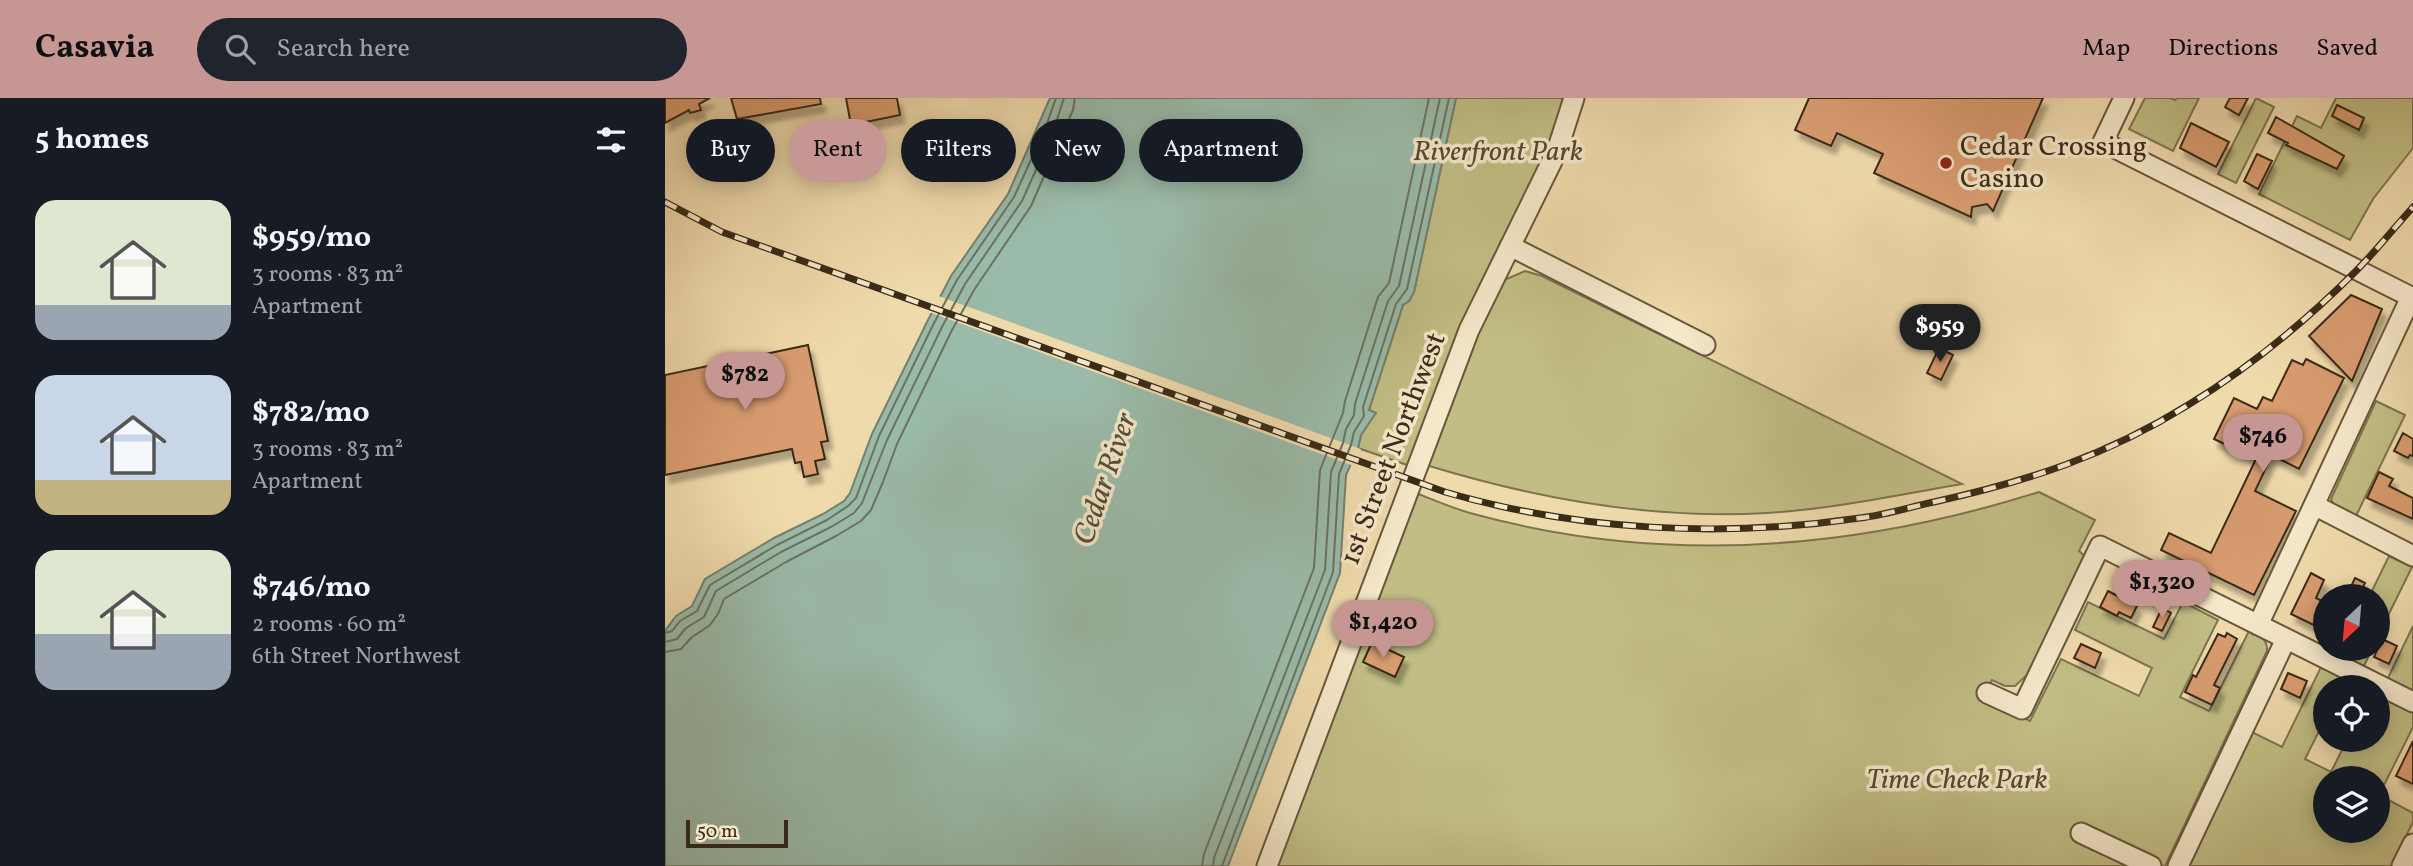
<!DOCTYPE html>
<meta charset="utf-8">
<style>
body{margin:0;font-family:Vollkorn,serif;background:#20242c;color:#f1f3f6;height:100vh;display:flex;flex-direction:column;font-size:26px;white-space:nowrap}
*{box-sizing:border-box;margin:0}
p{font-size:23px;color:#9ea1a6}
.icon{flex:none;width:38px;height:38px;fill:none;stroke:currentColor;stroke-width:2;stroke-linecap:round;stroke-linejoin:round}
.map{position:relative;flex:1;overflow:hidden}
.side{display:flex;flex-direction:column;background:#171b24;width:665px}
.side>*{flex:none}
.top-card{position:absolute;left:21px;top:21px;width:665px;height:63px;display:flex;gap:14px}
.needle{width:46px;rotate:206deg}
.tools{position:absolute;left:1648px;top:486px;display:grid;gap:14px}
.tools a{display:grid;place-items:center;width:77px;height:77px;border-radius:50%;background:#171b24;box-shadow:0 4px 18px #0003;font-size:35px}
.scale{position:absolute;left:21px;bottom:18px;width:102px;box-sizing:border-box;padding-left:7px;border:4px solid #3a2b18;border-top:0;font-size:19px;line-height:24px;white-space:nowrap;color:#3a2b18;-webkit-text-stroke:5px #f5e7c9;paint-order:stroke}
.price{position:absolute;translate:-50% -60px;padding:0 16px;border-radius:24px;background:#c59692;color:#111;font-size:23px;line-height:46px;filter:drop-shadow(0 2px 4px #0008)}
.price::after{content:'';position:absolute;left:50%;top:42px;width:21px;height:16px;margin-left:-10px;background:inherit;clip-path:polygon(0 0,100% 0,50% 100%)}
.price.selected{background:#222;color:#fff}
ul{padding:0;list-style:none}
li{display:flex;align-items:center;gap:21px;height:175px;padding:0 35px}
li span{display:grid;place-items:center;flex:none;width:196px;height:140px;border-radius:21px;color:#555}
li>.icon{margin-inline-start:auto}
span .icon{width:84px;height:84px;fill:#fffc;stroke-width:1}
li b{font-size:30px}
h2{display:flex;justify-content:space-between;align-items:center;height:84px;padding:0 35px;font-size:30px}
.pill{padding:0 24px;border-radius:32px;background:#171b24;box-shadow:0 4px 18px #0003;font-size:24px;line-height:63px}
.pill.selected{background:#c59692;color:#111}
header{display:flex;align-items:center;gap:42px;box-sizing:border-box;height:98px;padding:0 35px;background:#c59692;color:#111}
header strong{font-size:33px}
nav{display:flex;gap:38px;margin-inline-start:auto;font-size:24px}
.search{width:490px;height:63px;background:#20242c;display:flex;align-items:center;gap:18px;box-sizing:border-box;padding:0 24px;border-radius:38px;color:#9ea1a6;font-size:26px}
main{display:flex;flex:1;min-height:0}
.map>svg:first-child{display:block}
.green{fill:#c1bd84;stroke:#7e744e;stroke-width:2;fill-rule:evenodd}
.water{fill:#9abbaa;stroke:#748170;stroke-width:2}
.pier{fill:#efdaac}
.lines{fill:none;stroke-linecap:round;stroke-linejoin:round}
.shore{stroke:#6a7361;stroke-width:2}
.building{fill:#d89c70;stroke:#3a2b18;stroke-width:2;filter:url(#shadow)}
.minor-casing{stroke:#67573d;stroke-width:23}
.minor{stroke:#f5e7c9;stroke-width:19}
.rail-casing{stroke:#3a2b18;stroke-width:7}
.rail{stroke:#f5e7c9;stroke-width:4.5;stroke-dasharray:13;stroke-linecap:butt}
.poi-dot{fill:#8f2418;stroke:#f5e7c9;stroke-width:2.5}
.labels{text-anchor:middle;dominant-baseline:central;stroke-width:7;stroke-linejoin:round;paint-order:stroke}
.poi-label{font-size:28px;fill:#3a2b18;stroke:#f5e7c9;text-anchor:start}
.park-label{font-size:28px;font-style:italic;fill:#55482e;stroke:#f5e7c9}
.street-label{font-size:28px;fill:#3a2b18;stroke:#f5e7c9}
.water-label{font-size:30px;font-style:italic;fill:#524f3c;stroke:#f5e7c9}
</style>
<header>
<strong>Casavia</strong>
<div class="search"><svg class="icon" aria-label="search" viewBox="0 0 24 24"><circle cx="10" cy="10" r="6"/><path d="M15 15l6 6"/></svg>Search here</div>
<nav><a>Map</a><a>Directions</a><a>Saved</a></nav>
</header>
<main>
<section class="side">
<h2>5 homes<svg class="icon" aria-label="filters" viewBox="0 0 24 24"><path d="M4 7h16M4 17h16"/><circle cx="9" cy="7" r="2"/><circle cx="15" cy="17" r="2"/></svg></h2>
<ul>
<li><span style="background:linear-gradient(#dfe7d0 75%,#9aa5b1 0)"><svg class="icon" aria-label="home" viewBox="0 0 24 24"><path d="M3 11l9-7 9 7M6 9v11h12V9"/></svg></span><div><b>$959/mo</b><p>3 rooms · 83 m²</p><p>Apartment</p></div></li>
<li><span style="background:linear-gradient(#c9d6e8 75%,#c2b280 0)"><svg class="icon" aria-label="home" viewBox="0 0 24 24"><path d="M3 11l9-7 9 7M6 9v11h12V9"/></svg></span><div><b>$782/mo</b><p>3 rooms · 83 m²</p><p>Apartment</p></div></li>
<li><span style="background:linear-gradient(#dfe7d0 60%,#9aa5b1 0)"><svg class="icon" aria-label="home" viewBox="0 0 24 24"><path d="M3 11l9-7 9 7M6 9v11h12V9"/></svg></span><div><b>$746/mo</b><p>2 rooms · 60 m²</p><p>6th Street Northwest</p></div></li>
</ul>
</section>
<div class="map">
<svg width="1748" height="768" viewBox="0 0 1748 768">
<defs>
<filter id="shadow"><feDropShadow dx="4.5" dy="8" stdDeviation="2" flood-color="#0004"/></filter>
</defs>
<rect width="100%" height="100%" fill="#efdaac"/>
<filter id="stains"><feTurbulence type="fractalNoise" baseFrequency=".00286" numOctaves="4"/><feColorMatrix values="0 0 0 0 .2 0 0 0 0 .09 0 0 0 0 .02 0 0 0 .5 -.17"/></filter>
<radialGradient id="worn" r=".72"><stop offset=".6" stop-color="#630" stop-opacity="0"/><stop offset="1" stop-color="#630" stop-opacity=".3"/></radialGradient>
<path class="green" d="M791 0H908L776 303 742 367 693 350 696 337 710 315 704 312 738 207 744 203 749 194Z
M1480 0H1505L1510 2 1512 0H1534L1508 53 1464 31Z
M1591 0 1609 9 1571 85 1553 76Z
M1671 0H1748V50L1708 101 1685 142 1594 96 1632 18 1656 30Z
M860 173 877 178 1297 386C1232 397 1167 411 1102 415 986 422 872 401 761 367L801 261 832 193 839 182Z
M1711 303 1740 317 1690 420 1669 408 1666 401Z
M1374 394 1430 422 1414 453 1421 459 1362 577 1350 588H1340L1327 582 1318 601 1365 623 1396 561 1474 598 1487 570 1410 532 1423 504 1499 541 1518 504 1553 522 1515 599 1544 613 1584 533C1593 538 1603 540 1602 553L1500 768H610L751 395C769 402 787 410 805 415 996 468 1187 453 1374 394Z
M1724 458 1747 469 1713 538V499H1704Z
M1748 528V595L1722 582Z
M1679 551H1707L1698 570 1676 558Z
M1656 569 1679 581 1675 590H1661V619L1640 661 1666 674 1682 642H1713V597L1748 615V629L1714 697 1748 715V724L1726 768H1524L1587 634 1617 649ZM1661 681H1713V733H1661Z"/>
<path class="water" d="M385 0H791L749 194 744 203 738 207 704 312 711 315 696 337 693 350 681 377 675 475 563 768H0V533L11 518 27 508 40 481 109 440 158 416 179 403 185 395 207 336 263 222 286 178 343 96Z"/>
<path class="pier" d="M272 197 276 199 696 351 689 368 264 214Z"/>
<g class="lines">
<path class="shore" d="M0 535 7 533 15 523 32 513 45 487 112 447 162 422 183 408 191 400 214 338 269 225 292 182 349 99 380 31 391 0
M0 544 12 541 21 530 39 519 51 493 116 454 166 429 189 415 197 405 222 342 277 229 300 186 357 103 388 34 399 0
M0 554 16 551 27 539 44 528 53 516 59 501 121 464 171 438 196 423 206 412 218 384 232 346 286 234 309 192 366 108 408 12 410 0
M537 768 539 756 649 470 655 372 678 315 680 303 713 199 724 185 764 0
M548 768 549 760 660 472 666 374 678 345 681 331 689 317 690 306 723 203 734 188 775 0
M557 768 668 474 674 376 686 347 689 334 699 318 698 309 731 206 742 191 784 0"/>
</g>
<path class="building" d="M0 0H45L34 6 36 12 25 15 24 12 0 25Z
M66 0H155L156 6 72 21Z
M181 0H232L235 17 186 27Z
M1144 0H1378L1328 113 1322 106 1307 109 1306 119 1209 75 1218 56 1172 35 1166 48 1130 32Z
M1565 0H1583L1574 17 1560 9Z
M1672 7 1699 20 1694 32 1667 18Z
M1611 19 1679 58 1672 71 1621 47 1623 45 1603 35Z
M1526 25 1564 44 1551 69 1515 50Z
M1592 56 1607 63 1593 91 1579 83Z
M1686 197 1717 211 1687 283 1644 238Z
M143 247 163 343 156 344 160 361 150 363 153 376 139 379 136 364 130 365 127 351 0 377V277Z
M1274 250 1288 257 1276 282 1262 275Z
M1641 261 1679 280 1634 371 1607 357 1590 393 1631 413 1589 497 1496 452 1504 435 1546 455 1591 361 1549 341 1569 300 1592 311 1598 299 1607 303 1627 262 1638 267Z
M1738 335 1748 341V358L1745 357 1743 360 1729 353Z
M1714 374 1728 381 1724 388 1748 400V421L1702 400Z
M1646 475 1659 482 1651 500 1661 505V533L1626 516Z
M1690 480 1700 485 1693 499H1681Z
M1443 493 1472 508 1466 520 1454 514 1452 518 1435 509Z
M1497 510 1506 515 1497 533 1488 529Z
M1562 535 1572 541 1549 587 1555 590 1547 607 1520 594 1528 577 1531 579 1553 536 1560 539Z
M1717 541 1732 548 1724 566 1709 559Z
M707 544 739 559 730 579 698 564Z
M1416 546 1436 555 1430 570 1409 560Z
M1623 575 1642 583 1635 600 1616 591Z
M1748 643V686L1731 678Z"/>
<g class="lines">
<g class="minor-casing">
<path id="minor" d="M1459 0 1438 44 1748 200
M845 148 1040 247
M1649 407 1748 458
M1593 527 1746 199
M1322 595 1357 611 1435 448 1748 604
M1416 735 1486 768
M602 768 804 232 892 53 909 0
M1513 768 1621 541
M1737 768 1748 746"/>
</g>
<use href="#minor" class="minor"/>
<g class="rail-casing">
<path id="rail" d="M0 104 57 134 780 394C914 433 1058 440 1195 420 1220 417 1245 409 1269 404 1363 383 1441 358 1523 307 1584 270 1641 223 1691 173 1711 153 1729 130 1748 109"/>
</g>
<use href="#rail" class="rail"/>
</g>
<circle class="poi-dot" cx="1281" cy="65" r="7"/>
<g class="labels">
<g class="poi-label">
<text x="1295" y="49">Cedar Crossing<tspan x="1295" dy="32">Casino</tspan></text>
</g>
<g class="park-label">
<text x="833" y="54">Riverfront Park</text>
<text x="1292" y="682">Time Check Park</text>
</g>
<g class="street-label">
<text transform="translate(729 351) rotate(-69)">1st Street Northwest</text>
</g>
<g class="water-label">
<text transform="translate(441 381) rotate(-71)">Cedar River</text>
</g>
</g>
<rect width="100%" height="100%" filter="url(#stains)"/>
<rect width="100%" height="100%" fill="url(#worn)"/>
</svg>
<div class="tools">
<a><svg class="needle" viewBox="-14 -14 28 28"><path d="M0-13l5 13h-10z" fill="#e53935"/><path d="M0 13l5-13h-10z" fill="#9ea1a6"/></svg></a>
<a><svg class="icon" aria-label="locate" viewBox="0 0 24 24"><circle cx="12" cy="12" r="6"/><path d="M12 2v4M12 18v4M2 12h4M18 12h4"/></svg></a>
<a><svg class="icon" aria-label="layers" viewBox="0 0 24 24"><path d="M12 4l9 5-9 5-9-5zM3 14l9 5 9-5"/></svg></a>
</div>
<div class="scale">50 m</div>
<b class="price selected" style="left:1275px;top:266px">$959</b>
<b class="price" style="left:80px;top:314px">$782</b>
<b class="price" style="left:1598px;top:376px">$746</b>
<b class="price" style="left:1497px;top:522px">$1,320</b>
<b class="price" style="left:718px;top:562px">$1,420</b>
<div class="top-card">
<a class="pill">Buy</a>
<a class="pill selected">Rent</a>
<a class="pill">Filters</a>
<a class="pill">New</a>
<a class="pill">Apartment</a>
</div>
</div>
</main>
